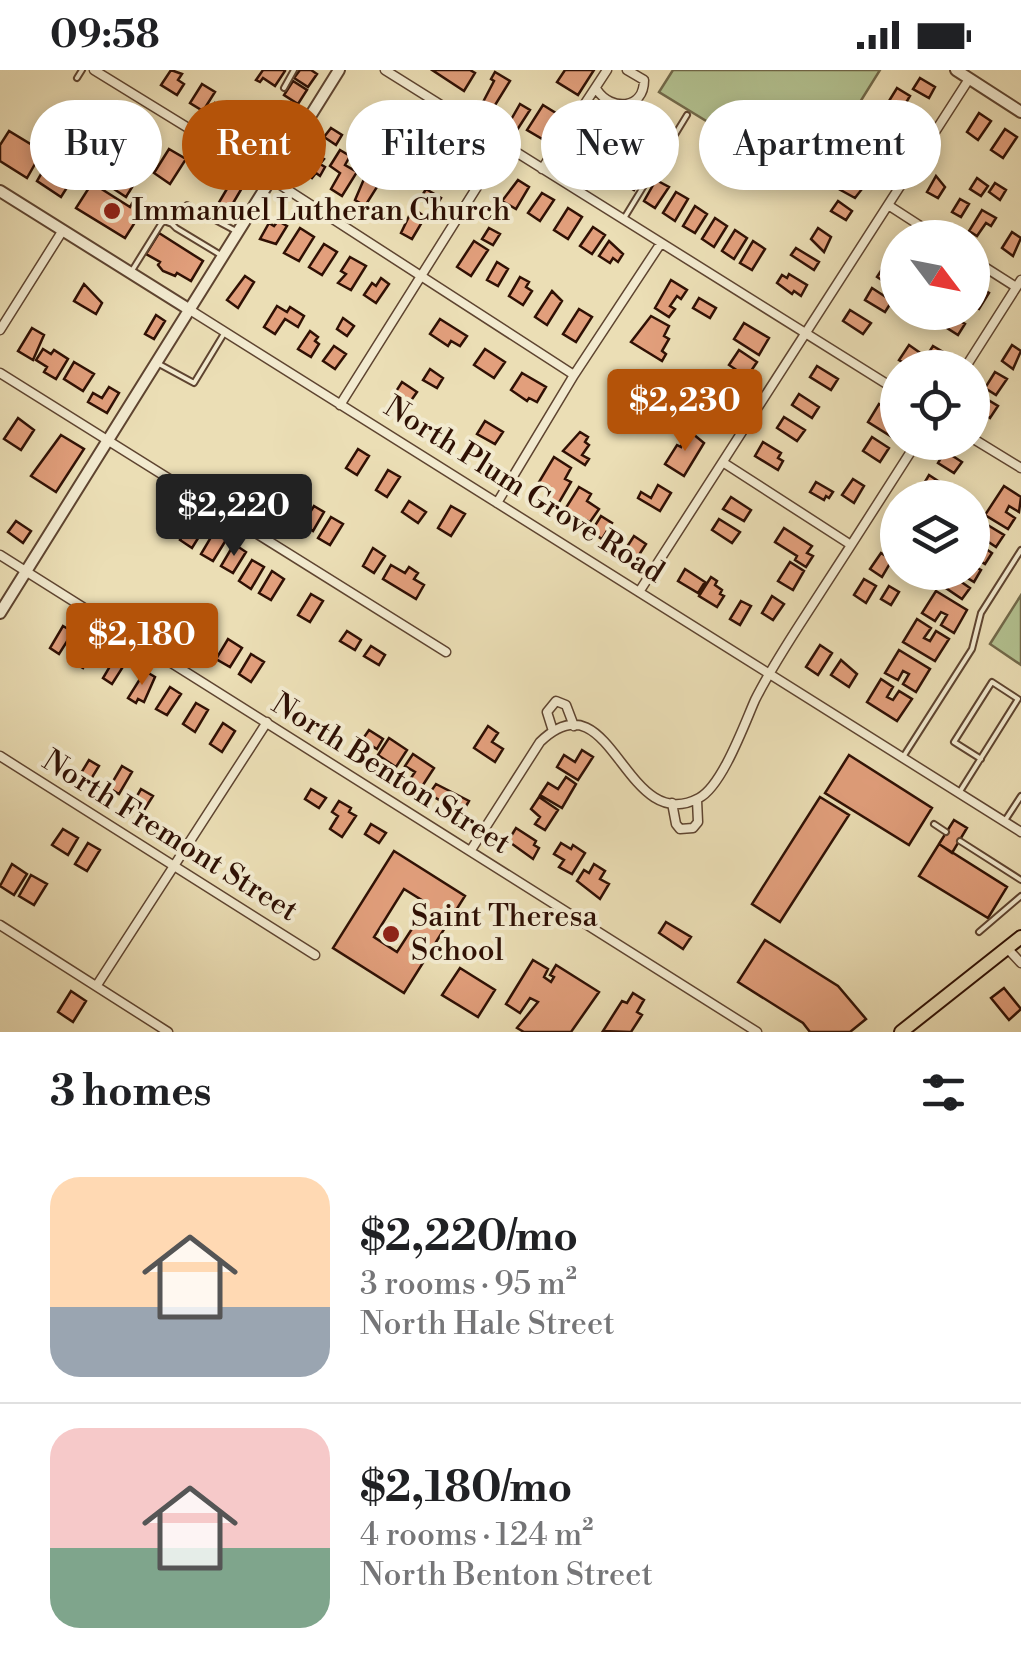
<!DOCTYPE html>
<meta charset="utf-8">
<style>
body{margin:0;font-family:"Libre Bodoni",serif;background:#f6f6f6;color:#202124;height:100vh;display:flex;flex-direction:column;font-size:38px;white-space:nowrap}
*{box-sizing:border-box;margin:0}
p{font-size:32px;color:#757577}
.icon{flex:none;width:55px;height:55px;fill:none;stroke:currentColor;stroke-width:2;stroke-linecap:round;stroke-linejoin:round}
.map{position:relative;height:962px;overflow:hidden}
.panel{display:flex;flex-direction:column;background:#fff;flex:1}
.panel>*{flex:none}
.top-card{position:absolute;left:30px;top:30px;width:962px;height:90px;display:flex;gap:20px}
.needle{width:65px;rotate:122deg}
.controls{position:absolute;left:880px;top:150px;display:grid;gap:20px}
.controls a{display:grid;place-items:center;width:110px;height:110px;border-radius:50%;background:#fff;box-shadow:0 5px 15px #0003;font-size:50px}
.price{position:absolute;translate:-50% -85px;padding:0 22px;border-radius:10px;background:#b45309;color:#fff;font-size:32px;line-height:65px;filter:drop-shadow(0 2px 5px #0008)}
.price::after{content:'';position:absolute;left:50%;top:60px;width:30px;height:22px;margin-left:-15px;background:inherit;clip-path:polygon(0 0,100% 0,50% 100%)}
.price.active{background:#222;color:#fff}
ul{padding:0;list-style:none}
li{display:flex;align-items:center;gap:30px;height:250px;padding:0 50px}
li+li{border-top:2px solid #e0e0e0}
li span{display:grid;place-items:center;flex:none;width:280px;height:200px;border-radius:30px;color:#555}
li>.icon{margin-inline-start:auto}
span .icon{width:120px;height:120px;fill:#fffc;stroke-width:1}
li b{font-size:42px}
h2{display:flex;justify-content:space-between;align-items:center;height:120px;padding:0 50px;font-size:42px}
.chip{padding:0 35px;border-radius:45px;background:#fff;box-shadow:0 5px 15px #0003;font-size:35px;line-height:90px}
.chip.active{background:#b45309;color:#fff}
.status{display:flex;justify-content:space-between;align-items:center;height:70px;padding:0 50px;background:#fff;direction:ltr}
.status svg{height:28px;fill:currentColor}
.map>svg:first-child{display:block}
.green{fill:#b3c291;stroke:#71694a;stroke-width:2.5}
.building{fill:#e29f7c;stroke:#2f1004;stroke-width:2.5;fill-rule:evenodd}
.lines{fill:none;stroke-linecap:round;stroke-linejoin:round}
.service-casing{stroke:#5e4430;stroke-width:8}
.minor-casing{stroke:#5e4430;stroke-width:11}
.tertiary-casing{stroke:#5e4430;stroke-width:14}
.primary-casing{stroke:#2f1004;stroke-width:16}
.service{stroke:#f2eacf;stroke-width:4}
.minor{stroke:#f2eacf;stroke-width:8}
.tertiary{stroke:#f2eacf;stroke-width:10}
.primary{stroke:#ebdeb5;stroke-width:12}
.poi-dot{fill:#8f2418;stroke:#f2eacf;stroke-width:4}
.labels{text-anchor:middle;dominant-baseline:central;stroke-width:8;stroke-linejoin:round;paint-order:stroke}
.poi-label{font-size:30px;fill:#2f1004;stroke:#f2eacf;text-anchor:start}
.street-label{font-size:30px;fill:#2f1004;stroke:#f2eacf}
</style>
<div class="status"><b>09:58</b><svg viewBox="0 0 49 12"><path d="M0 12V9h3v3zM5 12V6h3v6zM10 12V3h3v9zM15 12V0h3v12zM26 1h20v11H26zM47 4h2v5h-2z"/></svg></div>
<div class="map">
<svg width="1021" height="962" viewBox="0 0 1021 962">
<rect width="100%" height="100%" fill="#ebdeb5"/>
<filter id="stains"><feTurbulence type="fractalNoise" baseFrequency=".002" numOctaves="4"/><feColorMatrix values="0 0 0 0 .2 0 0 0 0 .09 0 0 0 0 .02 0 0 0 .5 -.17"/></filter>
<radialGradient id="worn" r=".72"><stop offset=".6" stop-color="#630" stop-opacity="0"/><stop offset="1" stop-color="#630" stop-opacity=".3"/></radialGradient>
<path class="green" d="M673 0H880L809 114 659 22Z
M1021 525V595L990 574Z"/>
<path class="building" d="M171 0 182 4 178 10 184 14 177 25 161 15Z
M263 0H284L285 1 275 16 263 8 260 12 256 10Z
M300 0H311L317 4 308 17 294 8Z
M432 0H470L475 3 464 21Z
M565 0H594L578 25 557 12Z
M495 2 510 11 492 40 482 34 494 11 491 9Z
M920 8 935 17 929 28 913 19Z
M293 11 307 20 298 34 284 25Z
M202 14 215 22 203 41 190 33Z
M897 18 910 26 904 36 913 42 906 53 884 39Z
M215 33 227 40 219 54 207 47Z
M241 34 255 43 241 63 228 55Z
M520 34 530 40 517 60 508 55Z
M543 35 559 45 544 70 527 60Z
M411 43 423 50 409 73 397 66Z
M979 43 991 51 978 70 967 62Z
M893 53 909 63 900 77 882 66Z
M265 54 277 61 267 78 255 71Z
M71 57 95 72 100 64 147 93 126 127 91 104 101 88 90 81 61 127 37 111 44 99 35 94 27 108 0 91V75L9 61 52 87Z
M436 57 450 65 438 86 433 83 431 87 421 81Z
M331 58 342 65 336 75 324 67Z
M1005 59 1017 67 1003 88 991 80Z
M582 66 609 83 600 97 590 91 586 98 568 86Z
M865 77 885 90 878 101 858 88Z
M467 78 476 84 463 104 452 97Z
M169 79 186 89 170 114 154 103Z
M340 80 350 86 345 95 357 102 342 126 331 119 340 103 330 96Z
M313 82 324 89 320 94 325 97 320 106 316 103 312 108 301 100Z
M619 88 645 103 634 120 609 105Z
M850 96 872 106 855 128 837 118Z
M936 106 945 117 938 128 927 122Z
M977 108 988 116 981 126 970 119Z
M364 109 377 117 365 136 355 130Z
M518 110 529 117 516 139 502 131Z
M656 110 669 117 655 138 644 131Z
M231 112 242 118 229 140 218 134Z
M92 113 130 137 135 128 146 135 125 168 76 138Z
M995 113 1006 120 1000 130 989 122Z
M426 119 441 128 435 138 420 129Z
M676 122 688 129 675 151 663 143Z
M542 123 554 130 540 151 528 143Z
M960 129 969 134 961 147 952 142Z
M838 131 852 141 846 150 831 141Z
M695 136 707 144 695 163 683 156Z
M413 138 425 147 412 169 401 163Z
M568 138 582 147 568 169 554 160Z
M982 140 996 148 991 156 986 153 977 166 969 161Z
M715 148 727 156 714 177 702 169Z
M278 151 287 156 276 174 260 169 269 153 274 156Z
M593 157 605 165 592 184 580 176Z
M300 158 314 167 299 191 284 183Z
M489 158 500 164 493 175 482 169Z
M818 158 831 167 824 182 811 169Z
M735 160 747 168 734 189 722 181Z
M1012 162 1021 168 1013 186 1002 178Z
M159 163 203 191 191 211 177 203 175 206 163 201 158 195 160 192 146 184Z
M474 171 488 180 471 206 457 197Z
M609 171 623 184 618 192 613 188 610 193 599 186Z
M753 171 765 179 752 200 740 193Z
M324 174 337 182 322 205 309 197Z
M796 178 819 192 814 200 791 185Z
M350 187 366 196 351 220 338 213 346 204 341 201Z
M888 190 898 196V207L891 216 877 207Z
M497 192 508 199 498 216 487 210Z
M789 204 807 215 801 226 794 221 792 224 777 213 782 205 787 208Z
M245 206 254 212 238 238 227 230Z
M520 207 529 212 526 217 532 221 523 235 509 226Z
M381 208 389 214 376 233 364 225 372 213 376 216Z
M671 210 687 220 681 229 677 226 670 236 675 239 669 247 655 238Z
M84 214 102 233 96 244 74 231Z
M978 216 989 223 979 239 972 236V224Z
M872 218 892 231 885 242 865 230Z
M552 221 562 231 547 255 535 247Z
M699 228 716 238 710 248 693 238Z
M277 236 287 242 290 237 304 246 298 257 285 249 275 264 264 257Z
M579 239 592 247 576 272 563 264Z
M850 240 871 253 863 264 843 251Z
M156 245 165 251 154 269 145 264Z
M651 246 669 256 664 266 669 269 662 281 666 284 662 291 631 272Z
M954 247 965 254 958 265 947 258Z
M343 248 354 256 347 266 337 259Z
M440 249 467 266 460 276 451 271 448 276 430 264Z
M744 253 769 268 759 285 734 269Z
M32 258 44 265 33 290 18 281Z
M310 261 318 267 315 271 319 274 311 287 298 279Z
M909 275 919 282 909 296 899 290Z
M1012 275 1021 281 1013 299 1002 291Z
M334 276 346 284 335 299 323 291Z
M933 276 945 283 940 294 938 298H919Z
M43 279 51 284 54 280 68 289 56 309 44 302 47 297 36 290Z
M485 279 505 292 494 308 474 295Z
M739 280 757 292 747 307 729 295Z
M74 292 94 304 83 321 64 309Z
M817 296 838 309 831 320 810 307Z
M430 299 443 308 437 318 423 310Z
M625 301 640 310 636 316 640 319 627 341 613 333 623 316 617 312Z
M995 302 1007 309 996 325 985 318Z
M522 303 546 317 537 332 529 328 527 331 511 320Z
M722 308 738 321 731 333 712 324Z
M402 312 417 322 410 332 395 323Z
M109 317 119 323 107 343 88 332 93 323 102 328Z
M799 324 819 337 812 348 792 335Z
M980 325 998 336 990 348 973 336Z
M691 333 710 344 713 339 723 345 711 361 684 345Z
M879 334 888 339 885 343 898 346V358L892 367 868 352Z
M784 347 805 360 797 371 777 358Z
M18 348 34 360 21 380 4 369Z
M485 351 503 362 495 374 477 364Z
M687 359 704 373 684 406 665 394 677 375 681 377Z
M580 362 588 367 585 372 589 375 582 385 589 389 585 395 563 381Z
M61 365 84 379 56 422 31 406Z
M872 367 889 378 880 392 863 381Z
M763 372 781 383 778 388 783 391 778 400 755 386Z
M358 379 369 386 357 405 346 398Z
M945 381 962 392 954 403 938 393Z
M554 387 571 398 565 409 571 412 557 436 546 429 552 420 539 412Z
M388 400 400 407 387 427 376 420Z
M929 405 941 413 932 428 919 422Z
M853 409 864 416 854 433 842 425Z
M816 412 833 422 829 428 826 426 824 430 810 422Z
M658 415 671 423 660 441 638 428 641 422 651 428Z
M1004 416 1021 427 1019 442 1009 436 1006 442 1015 448 1008 459 985 445Z
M579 417 591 424 587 431 599 439 590 452 564 441Z
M731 427 751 440 744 451 723 439Z
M409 431 426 442 418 453 402 442Z
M314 436 324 442 313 461 302 455Z
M451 436 465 444 451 466 438 458Z
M601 446 612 453 602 469 591 462Z
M331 447 343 454 330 475 318 468Z
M193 449 205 457 192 478 180 470Z
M719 449 740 462 732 473 712 460Z
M16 451 31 461 23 473 8 462Z
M981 451 1004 465 996 477 987 471 983 477 992 483 985 494 972 486V464Z
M784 458 812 476 807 483 813 486 806 497 795 490 797 486 775 472Z
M214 462 226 470 213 491 201 484Z
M634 466 646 474 637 488 625 480Z
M234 474 246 482 233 503 221 496Z
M373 478 385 486 374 503 363 496Z
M881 483 892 490 882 507 870 499Z
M252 490 264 497 251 519 239 511Z
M790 492 804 501 793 520 778 511Z
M391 495 405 503 409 497 418 503 414 509 424 515 416 529 383 509Z
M972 495 981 500 974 512 964 506 960 511 970 518 962 529 940 514 947 502H972Z
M685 499 705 512 698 523 678 511Z
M272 501 284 509 271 530 259 523Z
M711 507 717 511 715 515 722 520 720 524 724 526 717 537 699 526Z
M864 509 876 516 866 533 854 525Z
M889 516 899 522 891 535 881 529Z
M936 521 967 540 954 563 941 555 947 545 941 542 935 551 922 543Z
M311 524 323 531 310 552 298 545Z
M772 526 784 534 773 550 762 543Z
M741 531 751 536 740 555 730 549Z
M917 549 931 558 924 568 930 571 936 561 949 569 935 591 903 572Z
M63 556 73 562 59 584 50 578Z
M347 561 361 570 355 580 340 571Z
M228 569 242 578 230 597 216 589Z
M86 570 96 575 83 598 73 592Z
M820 575 832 583 818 605 806 597Z
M371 576 385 585 379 595 364 586Z
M899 580 930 599 916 622 903 614 909 604 903 601 898 610 885 603Z
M251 584 264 592 251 612 239 604Z
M116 586 126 592 112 614 103 608Z
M841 590 857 604 849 617 831 605Z
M145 601 155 607 144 632 138 629 136 633 128 628Z
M881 609 893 617 887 627 893 630 899 621 912 629 897 651 867 632Z
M170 617 181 624 167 645 156 639Z
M196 633 208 640 195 662 183 654Z
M223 653 235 661 222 682 210 674Z
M488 656 498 663 492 672 503 679 495 692 474 678Z
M369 660 383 669 377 679 362 670Z
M389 668 407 680 396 697 378 685Z
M582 680 593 687 578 710 557 697 564 685 575 692Z
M413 684 434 698 421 718 409 711 415 702 405 696Z
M849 685 932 738 909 775 825 723Z
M89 690 99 696 88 714 78 708Z
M122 696 132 702 119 724 109 718Z
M566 707 576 714 562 738 540 725 548 713 558 719Z
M436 714 469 731 462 743 429 724Z
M141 719 153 726 141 745 130 738Z
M311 719 326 728 319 738 305 729Z
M539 727 558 740 545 760 535 754 540 747 531 739Z
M820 727 849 745 780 852 752 834Z
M339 731 351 738 349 742 356 746 342 767 330 759 338 746 332 742Z
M954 750 967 758 952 783 939 774Z
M371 754 386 763 379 773 365 764Z
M516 758 536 771 534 775 539 778 533 789 508 771Z
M63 759 78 768 68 785 52 775Z
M88 773 100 780 87 801 75 794Z
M561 773 571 779 573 775 585 783 572 804 559 797 564 790 554 784Z
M939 774 1007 817 988 848 919 806Z
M394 781 465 826 404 923 333 878ZM404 819 428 834 397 882 374 867Z
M12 794 27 804 14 825 0 816Z
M594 794 605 801 600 809 609 814 600 829 577 811 584 800 589 803Z
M31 805 47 814 34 835 19 826Z
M666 852 691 867 683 879 659 863Z
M765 870 838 916 866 949 850 962H810L803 953 738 912Z
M533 890 548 899 544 907 551 912 554 907 550 905 556 895 599 922 571 962H524L517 958 538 932 530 928 520 943 506 934Z
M460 898 495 920 478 947 442 925Z
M1004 918 1021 939 1009 950 991 928Z
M71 921 86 931 73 952 58 942Z
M633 923 644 930 637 942 642 945 631 962 603 961 622 931 627 933Z"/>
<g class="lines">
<g class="service-casing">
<path id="service" d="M77 8 82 0
M284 18 294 0
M623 150 687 45
M219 184 176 158 172 154 187 135 234 160
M133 199 161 154 164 151 172 154
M159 294 194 313 225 262
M903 687 972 579 981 543 1021 480
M959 723 1018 629 992 612 954 672 981 689
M1004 752 1021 726
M934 754 946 762
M960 771 1021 810
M979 862 1021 826"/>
</g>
<g class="minor-casing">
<path id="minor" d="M94 0 271 109 574 305
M385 0 898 321
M597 20C611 41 644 40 644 10L627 0
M542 99 607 0
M888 135 939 168
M972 189 1016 217
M190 240 1021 762
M0 260 63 160
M965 298 1021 210
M0 303 446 582
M340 335 504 74
M972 368 1021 398
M724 393 851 475
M497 433 574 305 661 173
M0 485 757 962
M639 522 969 9
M553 661 547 642 556 631 566 635 574 656
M0 686 315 885
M672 733 676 754 680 759 693 758 698 752 697 730
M471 780 540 672C612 602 624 768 699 728 722 716 744 655 755 630 774 592 799 556 822 520 854 471 885 422 917 372
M0 855 168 962
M1007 878 1021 893
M97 915 267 652"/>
</g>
<g class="tertiary-casing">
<path id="tertiary" d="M956 0 1021 42
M0 121 190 240
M0 543 339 0"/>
</g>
<g class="primary-casing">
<path id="primary" d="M901 962 1021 867"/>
</g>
<use href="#service" class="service"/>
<use href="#minor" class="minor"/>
<use href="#tertiary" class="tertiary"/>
<use href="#primary" class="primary"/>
</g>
<g class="poi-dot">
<circle cx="112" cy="141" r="10"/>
<circle cx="391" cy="864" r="10"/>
</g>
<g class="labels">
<g class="poi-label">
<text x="132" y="141">Immanuel Lutheran Church</text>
<text x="411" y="847">Saint Theresa<tspan x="411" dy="34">School</tspan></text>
</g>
<g class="street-label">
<text transform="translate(524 420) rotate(32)">North Plum Grove Road</text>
<text transform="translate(391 704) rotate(32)">North Benton Street</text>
<text transform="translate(170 766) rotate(32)">North Fremont Street</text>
</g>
</g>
<rect width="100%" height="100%" filter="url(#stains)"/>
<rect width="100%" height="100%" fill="url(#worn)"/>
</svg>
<div class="controls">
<a><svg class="needle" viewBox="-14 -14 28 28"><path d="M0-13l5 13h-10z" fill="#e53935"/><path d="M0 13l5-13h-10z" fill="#757577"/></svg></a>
<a><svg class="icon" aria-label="locate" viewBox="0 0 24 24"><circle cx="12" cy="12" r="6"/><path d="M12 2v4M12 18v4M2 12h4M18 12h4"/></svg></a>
<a><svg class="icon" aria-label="layers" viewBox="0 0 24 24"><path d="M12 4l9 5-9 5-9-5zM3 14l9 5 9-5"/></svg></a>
</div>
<b class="price" style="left:685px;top:384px">$2,230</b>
<b class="price active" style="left:234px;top:489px">$2,220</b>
<b class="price" style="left:142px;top:618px">$2,180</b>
<div class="top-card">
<a class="chip">Buy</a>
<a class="chip active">Rent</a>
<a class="chip">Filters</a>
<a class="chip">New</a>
<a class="chip">Apartment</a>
</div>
</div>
<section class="panel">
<h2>3 homes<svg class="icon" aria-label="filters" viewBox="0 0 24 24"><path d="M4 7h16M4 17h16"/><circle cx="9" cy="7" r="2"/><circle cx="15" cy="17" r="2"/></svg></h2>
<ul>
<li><span style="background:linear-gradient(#ffd9b3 65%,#9aa5b1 0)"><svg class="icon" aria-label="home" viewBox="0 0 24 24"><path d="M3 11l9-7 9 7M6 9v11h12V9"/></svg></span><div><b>$2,220/mo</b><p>3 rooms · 95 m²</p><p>North Hale Street</p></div></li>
<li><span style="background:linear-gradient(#f6c9c9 60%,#7fa58c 0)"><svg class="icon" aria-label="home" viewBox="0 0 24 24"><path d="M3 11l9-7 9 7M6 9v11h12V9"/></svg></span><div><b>$2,180/mo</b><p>4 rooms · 124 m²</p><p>North Benton Street</p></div></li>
</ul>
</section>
